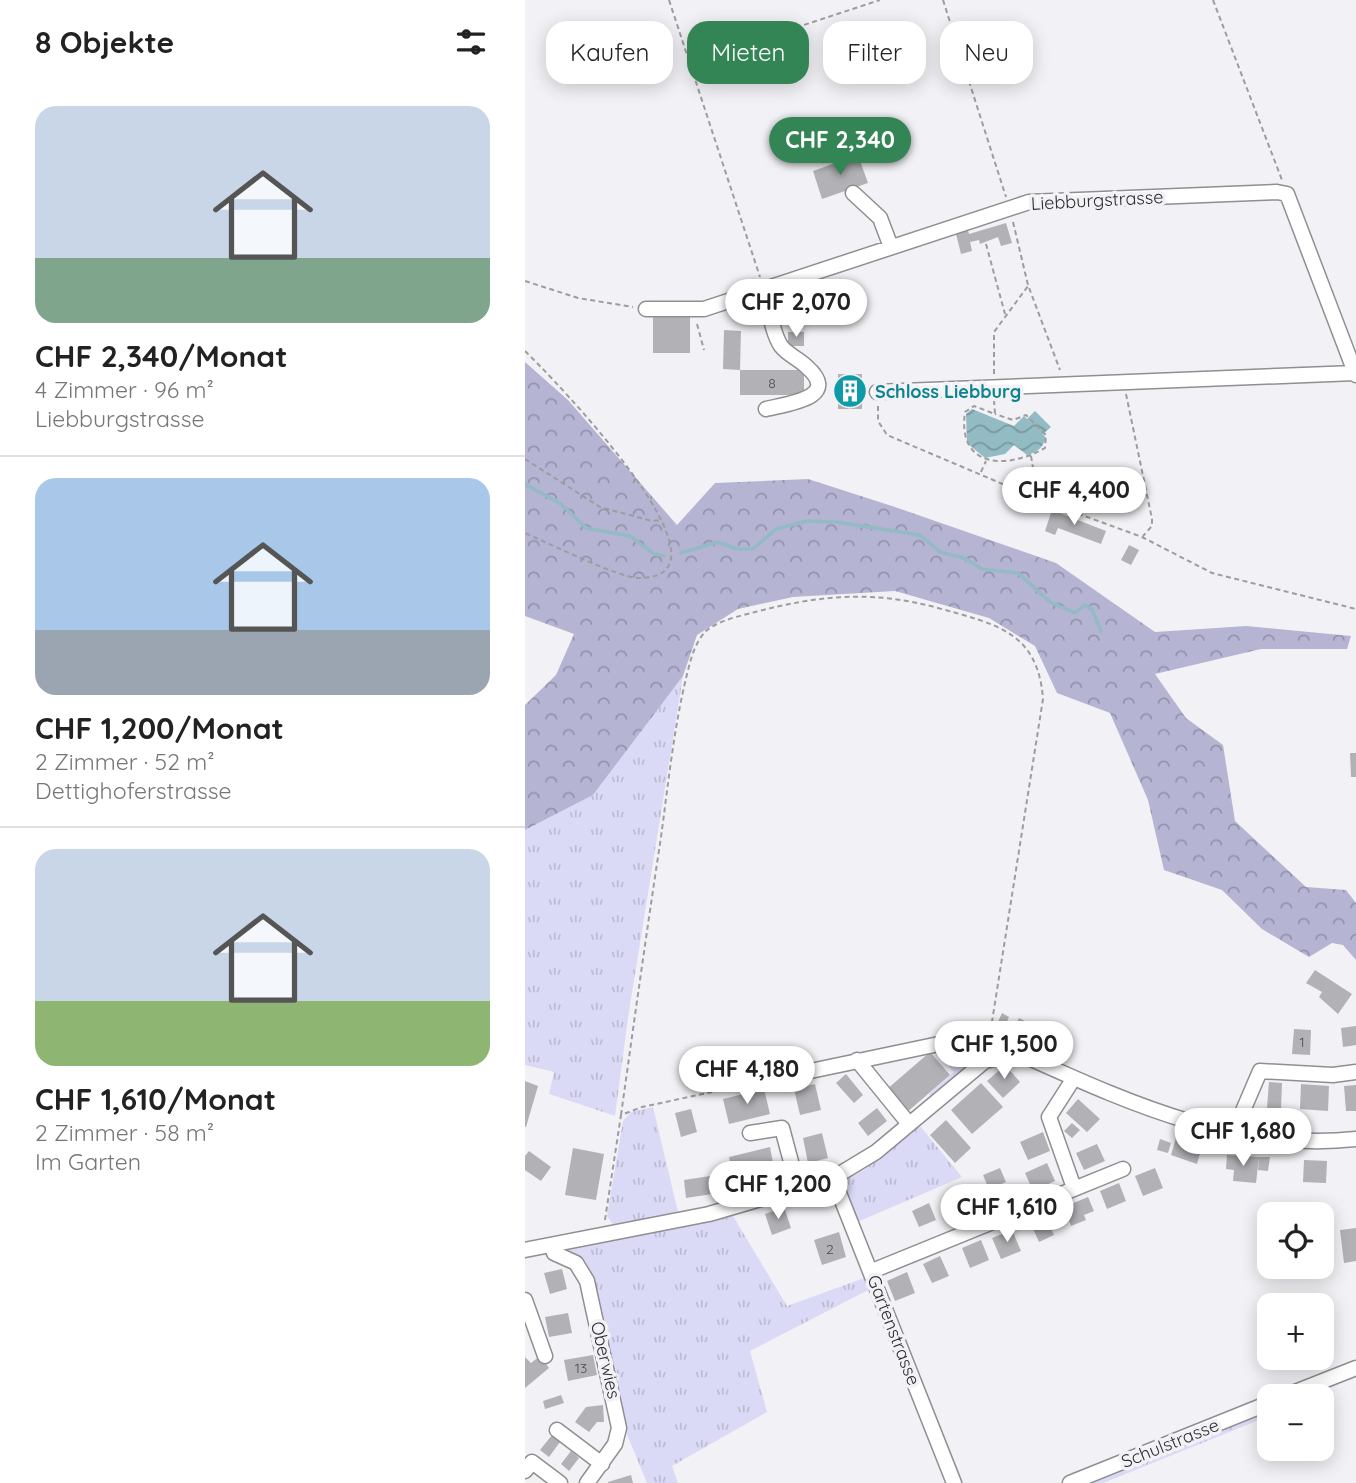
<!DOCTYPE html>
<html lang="de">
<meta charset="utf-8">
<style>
body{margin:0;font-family:Quicksand,sans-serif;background:#f6f6f6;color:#222;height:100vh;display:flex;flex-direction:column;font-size:26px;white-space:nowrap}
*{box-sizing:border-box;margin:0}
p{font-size:23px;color:#767676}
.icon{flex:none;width:38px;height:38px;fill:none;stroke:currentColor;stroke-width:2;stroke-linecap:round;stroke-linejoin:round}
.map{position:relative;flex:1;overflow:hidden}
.panel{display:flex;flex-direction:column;background:#fff;width:525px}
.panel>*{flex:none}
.hud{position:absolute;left:21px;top:21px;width:665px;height:63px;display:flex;gap:14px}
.controls{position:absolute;left:732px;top:1202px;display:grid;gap:14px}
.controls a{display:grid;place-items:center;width:77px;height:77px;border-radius:14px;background:#fff;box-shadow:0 4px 18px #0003;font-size:35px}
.price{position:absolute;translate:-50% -60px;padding:0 16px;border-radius:24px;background:#fff;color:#222;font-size:23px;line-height:46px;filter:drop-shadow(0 2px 4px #0008)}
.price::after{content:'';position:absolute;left:50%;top:42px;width:21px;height:16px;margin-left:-10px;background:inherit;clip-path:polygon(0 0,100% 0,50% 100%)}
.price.active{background:#338556;color:#fff}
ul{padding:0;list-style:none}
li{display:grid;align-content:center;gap:14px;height:371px;padding:0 35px}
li+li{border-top:2px solid #e0e0e0}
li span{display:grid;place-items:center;height:217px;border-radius:21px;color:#555}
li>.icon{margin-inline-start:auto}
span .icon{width:126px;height:126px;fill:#fffc;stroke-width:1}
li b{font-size:30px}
h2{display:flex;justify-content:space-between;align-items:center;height:84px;padding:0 35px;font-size:30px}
.pill{padding:0 24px;border-radius:21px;background:#fff;box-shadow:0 4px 18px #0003;font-size:24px;line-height:63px}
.pill.active{background:#338556;color:#fff}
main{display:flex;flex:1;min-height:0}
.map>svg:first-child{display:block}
.grass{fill:url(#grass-tufts)}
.forest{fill:url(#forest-crowns)}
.water{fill:url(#water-waves)}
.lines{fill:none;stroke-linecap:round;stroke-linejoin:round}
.stream{stroke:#93bbc3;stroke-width:3.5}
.building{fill:#b2b2b6}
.minor-casing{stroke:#8f8f92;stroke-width:17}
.path{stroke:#9d9da0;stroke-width:2;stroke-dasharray:5 3.5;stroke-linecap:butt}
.minor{stroke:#fff;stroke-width:14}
.labels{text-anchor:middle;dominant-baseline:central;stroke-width:7;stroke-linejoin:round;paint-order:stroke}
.number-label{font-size:14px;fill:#4e4e51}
.street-label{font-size:18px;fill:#2d2d2f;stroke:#f2f2f6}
.culture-label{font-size:18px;font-weight:bold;fill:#0d838f;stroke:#f2f2f6;text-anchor:start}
</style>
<main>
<section class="panel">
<h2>8 Objekte<svg class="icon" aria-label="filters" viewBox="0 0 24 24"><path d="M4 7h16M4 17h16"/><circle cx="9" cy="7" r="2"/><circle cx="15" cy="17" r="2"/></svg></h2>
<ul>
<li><span style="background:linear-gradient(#c9d6e8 70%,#7fa58c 0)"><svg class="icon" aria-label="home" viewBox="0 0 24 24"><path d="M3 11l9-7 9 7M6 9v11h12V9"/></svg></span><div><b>CHF 2,340/Monat</b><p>4 Zimmer · 96 m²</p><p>Liebburgstrasse</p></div></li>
<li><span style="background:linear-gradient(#a9c7e8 70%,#9aa5b1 0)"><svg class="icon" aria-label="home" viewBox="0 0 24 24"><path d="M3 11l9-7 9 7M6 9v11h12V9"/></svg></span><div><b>CHF 1,200/Monat</b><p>2 Zimmer · 52 m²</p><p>Dettighoferstrasse</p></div></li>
<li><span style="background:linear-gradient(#c9d6e8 70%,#8fb573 0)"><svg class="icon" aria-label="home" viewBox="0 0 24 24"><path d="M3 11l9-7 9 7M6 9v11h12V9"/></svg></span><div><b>CHF 1,610/Monat</b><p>2 Zimmer · 58 m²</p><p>Im Garten</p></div></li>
</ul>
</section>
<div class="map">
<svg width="831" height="1483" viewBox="0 0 831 1483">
<defs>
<pattern id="grass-tufts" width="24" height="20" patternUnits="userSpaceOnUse" patternTransform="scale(1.75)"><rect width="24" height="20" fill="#dbdaf6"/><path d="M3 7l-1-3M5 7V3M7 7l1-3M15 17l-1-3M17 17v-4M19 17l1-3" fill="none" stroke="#bcbbd3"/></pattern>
<pattern id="forest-crowns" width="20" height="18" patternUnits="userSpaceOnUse" patternTransform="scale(1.75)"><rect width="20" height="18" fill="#b5b4d3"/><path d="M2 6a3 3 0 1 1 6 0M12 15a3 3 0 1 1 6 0" fill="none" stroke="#9493ac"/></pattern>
<pattern id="water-waves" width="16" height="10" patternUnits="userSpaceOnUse" patternTransform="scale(1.75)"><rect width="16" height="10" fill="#93bbc3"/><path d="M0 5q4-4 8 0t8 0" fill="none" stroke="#78989f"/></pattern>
</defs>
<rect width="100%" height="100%" fill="#f2f2f6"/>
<path class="grass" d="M158 676 103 1018 90 1116 24 1094 29 1072 0 1065V830L68 795Z
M437 1040 457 1043 458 1054 407 1098 404 1094 429 1072 407 1046Z
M128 1107 154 1216 90 1228 82 1216 98 1121 106 1112Z
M395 1126 437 1177 330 1223 319 1181 339 1170Z
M208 1216 262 1306 342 1277 347 1288 225 1351 242 1412 147 1466 153 1483H122L98 1425 65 1282 38 1251Z
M744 1406V1416L578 1483H553Z"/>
<path class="forest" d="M0 362 43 400 152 525 190 483 283 479 370 507 531 563 630 632 721 626 826 636 822 649H736L630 674 661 718 698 745 710 821 781 887 821 890 831 903V960L818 945 807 943 784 957 737 929 697 890 639 870 623 800 585 713 532 693 510 646 464 618 370 591 268 597 213 609 172 635 158 676 68 795 0 830V705L31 675 49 634 0 616Z"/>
<path class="water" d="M447 409 489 426 499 416 502 419 510 411 526 427 518 434 521 438C518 447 512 453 502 455L489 445 480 454 460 458 442 443 441 414Z"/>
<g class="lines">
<path class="stream" d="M0 484 36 504 61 528 105 536 129 554 139 556
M156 553 193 542 212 549H228L251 529 282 521 311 522 395 535 415 552 439 558 457 569 493 573 525 602 550 613 560 605 567 609 576 631"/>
</g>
<path class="building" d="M333 155 343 183 297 199 288 171Z
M481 223 487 243 476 246 473 237 455 244 454 240 445 242 447 251 436 254 431 234 443 230 444 234Z
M128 315H165V353H128Z
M199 330 216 331 215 370 198 369Z
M263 332H279V346H263Z
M215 370H279V395H215Z
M313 374H337V409H313Z
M527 510 581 531 576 544 533 528 530 535 520 531Z
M604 545 614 550 606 565 596 560Z
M825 753H831V777H826Z
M790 970 827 994 813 1014 794 997 797 992 781 983Z
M477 1013 484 1017 479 1028 472 1024Z
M494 1018 508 1025 501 1039 487 1032Z
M831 1026V1045L818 1047 816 1028Z
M769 1029 786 1030 785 1055 767 1054Z
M405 1052 425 1075 381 1113 361 1090Z
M480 1065 495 1082 478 1098 462 1081Z
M321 1074 338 1095 329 1103 311 1083Z
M0 1081 13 1086 1 1127H0Z
M744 1082 757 1083 756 1109 742 1108Z
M456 1083 478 1107 447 1134 426 1110Z
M290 1084 296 1110 275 1115 269 1089Z
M776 1084 804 1086 803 1111 775 1109Z
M831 1085V1111H821L819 1086Z
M239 1089 245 1114 204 1124 198 1099Z
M553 1099 575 1119 562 1132 541 1113Z
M352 1108 362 1121 343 1136 333 1123Z
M166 1109 172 1132 156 1137 150 1113Z
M421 1120 446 1148 430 1163 405 1135Z
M547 1123 555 1130 547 1138 539 1131Z
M518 1132 525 1151 503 1160 495 1142Z
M297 1133 303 1158 283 1163 278 1138Z
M651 1138 677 1146 672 1164 646 1155Z
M635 1139 646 1143 643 1153 632 1150Z
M572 1144 580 1161 559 1170 551 1153Z
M245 1147 250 1173 209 1182 204 1157Z
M48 1148 79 1154 71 1200 40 1195Z
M4 1151 26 1167 16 1181 0 1170V1156Z
M702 1155 734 1157 731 1183 708 1181 709 1170 701 1169Z
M734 1157H745L743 1171 733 1170Z
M779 1160 802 1161 801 1183 778 1182Z
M522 1163 530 1181 508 1191 500 1173Z
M475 1168 481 1182 464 1189 458 1175Z
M630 1168 638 1188 618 1196 610 1176Z
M185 1176 187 1194 161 1198 159 1180Z
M594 1183 601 1201 582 1209 575 1191Z
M441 1191 449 1212 437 1216 429 1196Z
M563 1197 569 1211 559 1215 561 1220 546 1226 539 1207Z
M404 1203 411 1220 394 1227 387 1211Z
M259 1207 266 1228 247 1235 240 1214Z
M521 1217 529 1235 514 1242 506 1224Z
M831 1228V1261L819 1263 815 1230Z
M487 1230 496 1251 476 1259 467 1238Z
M314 1232 321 1257 297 1265 289 1240Z
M456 1240 464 1260 445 1268 437 1248Z
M415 1256 424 1276 407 1283 398 1264Z
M37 1269 42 1289 25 1294 19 1273Z
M382 1272 390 1293 370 1301 362 1281Z
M43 1313 47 1333 24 1337 20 1317Z
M68 1355 72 1375 43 1381 39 1360Z
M15 1356 24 1368 0 1388V1357L6 1363Z
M36 1395 39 1403 20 1409 18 1401Z
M78 1405 79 1422H72L64 1432 50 1422 61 1407Z
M27 1435 35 1442 24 1457 15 1450Z
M46 1451 54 1458 44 1471 36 1464Z
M106 1475 108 1483H83V1482Z"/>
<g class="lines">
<g class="minor-casing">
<path id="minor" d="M328 193 355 218 366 247
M239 288C244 305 246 331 256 346 263 355 274 359 282 367 317 398 261 404 241 409
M121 309H179L504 202 752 192 762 194 831 375
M352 392 830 373
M332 1060 384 1124
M276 1073 452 1036 463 1039 473 1056
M549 1078 524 1117 549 1188
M225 1133 257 1128 273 1188
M708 1134 735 1071 808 1075 831 1072
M308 1178 429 1483
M27 1245 29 1253 51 1263 62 1281 94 1428 90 1444 62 1483
M0 1250 184 1214 308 1178 351 1152 460 1061 490 1054 504 1058C609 1105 713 1152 831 1139
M347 1271 598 1169
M0 1300 20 1356
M760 1396 831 1368
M32 1430 77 1464
M0 1471 7 1462 35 1483
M545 1483 744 1403"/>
</g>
<path class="path" d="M144 0 235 277
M418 0 481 197
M688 0 757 180
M166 62 355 0
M488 222 503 285 535 370
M461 244 480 314
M0 281 53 298 108 307
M172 324 179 350
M0 351C23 373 223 578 114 578 94 578 23 543 0 533
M469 374V332L503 286
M601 394 627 519V526L618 536
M469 400 470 414 449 406 440 412C432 468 481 470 520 448L521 435 501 415 488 420 470 414
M353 406V421L362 435 513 499 617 537 687 573 831 609
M506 456 513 498
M0 459 75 507 127 521 137 520
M456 472 461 461
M96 1115C109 1022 122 929 136 837 144 778 150 716 166 659 169 649 174 638 181 631 194 620 215 616 230 612 296 595 347 590 413 608 470 624 513 631 518 699L466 1028
M80 1220 96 1115 117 1107 262 1076"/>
<use href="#minor" class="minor"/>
</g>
<defs>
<g id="building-disc" transform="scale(1.75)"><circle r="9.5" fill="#0f9aa8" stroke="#f2f2f6"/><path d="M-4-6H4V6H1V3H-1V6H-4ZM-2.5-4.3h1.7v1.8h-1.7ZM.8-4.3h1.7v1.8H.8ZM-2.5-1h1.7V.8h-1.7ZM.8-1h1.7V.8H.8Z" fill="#fff"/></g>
</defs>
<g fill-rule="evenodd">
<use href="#building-disc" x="325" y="391"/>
</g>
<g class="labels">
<g class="number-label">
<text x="247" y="383">8</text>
<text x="777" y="1042">1</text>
<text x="305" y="1249">2</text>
<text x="56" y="1368">13</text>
</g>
<g class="street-label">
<text transform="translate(572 200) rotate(-3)">Liebburgstrasse</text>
<text transform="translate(369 1330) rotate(69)">Gartenstrasse</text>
<text transform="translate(81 1360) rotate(77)">Oberwies</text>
<text transform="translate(645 1443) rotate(-22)">Schulstrasse</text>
</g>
<g class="culture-label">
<text x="350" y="391">Schloss Liebburg</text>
</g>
</g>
</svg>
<div class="controls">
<a><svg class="icon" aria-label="locate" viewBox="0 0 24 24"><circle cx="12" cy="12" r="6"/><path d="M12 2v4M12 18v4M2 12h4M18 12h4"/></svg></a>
<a>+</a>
<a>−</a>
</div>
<b class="price active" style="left:315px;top:177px">CHF 2,340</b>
<b class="price" style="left:271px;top:339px">CHF 2,070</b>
<b class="price" style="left:549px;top:527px">CHF 4,400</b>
<b class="price" style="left:479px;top:1081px">CHF 1,500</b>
<b class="price" style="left:222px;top:1106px">CHF 4,180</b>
<b class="price" style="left:718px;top:1168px">CHF 1,680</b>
<b class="price" style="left:253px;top:1221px">CHF 1,200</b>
<b class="price" style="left:482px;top:1244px">CHF 1,610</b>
<div class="hud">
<a class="pill">Kaufen</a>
<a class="pill active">Mieten</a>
<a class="pill">Filter</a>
<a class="pill">Neu</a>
</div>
</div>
</main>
